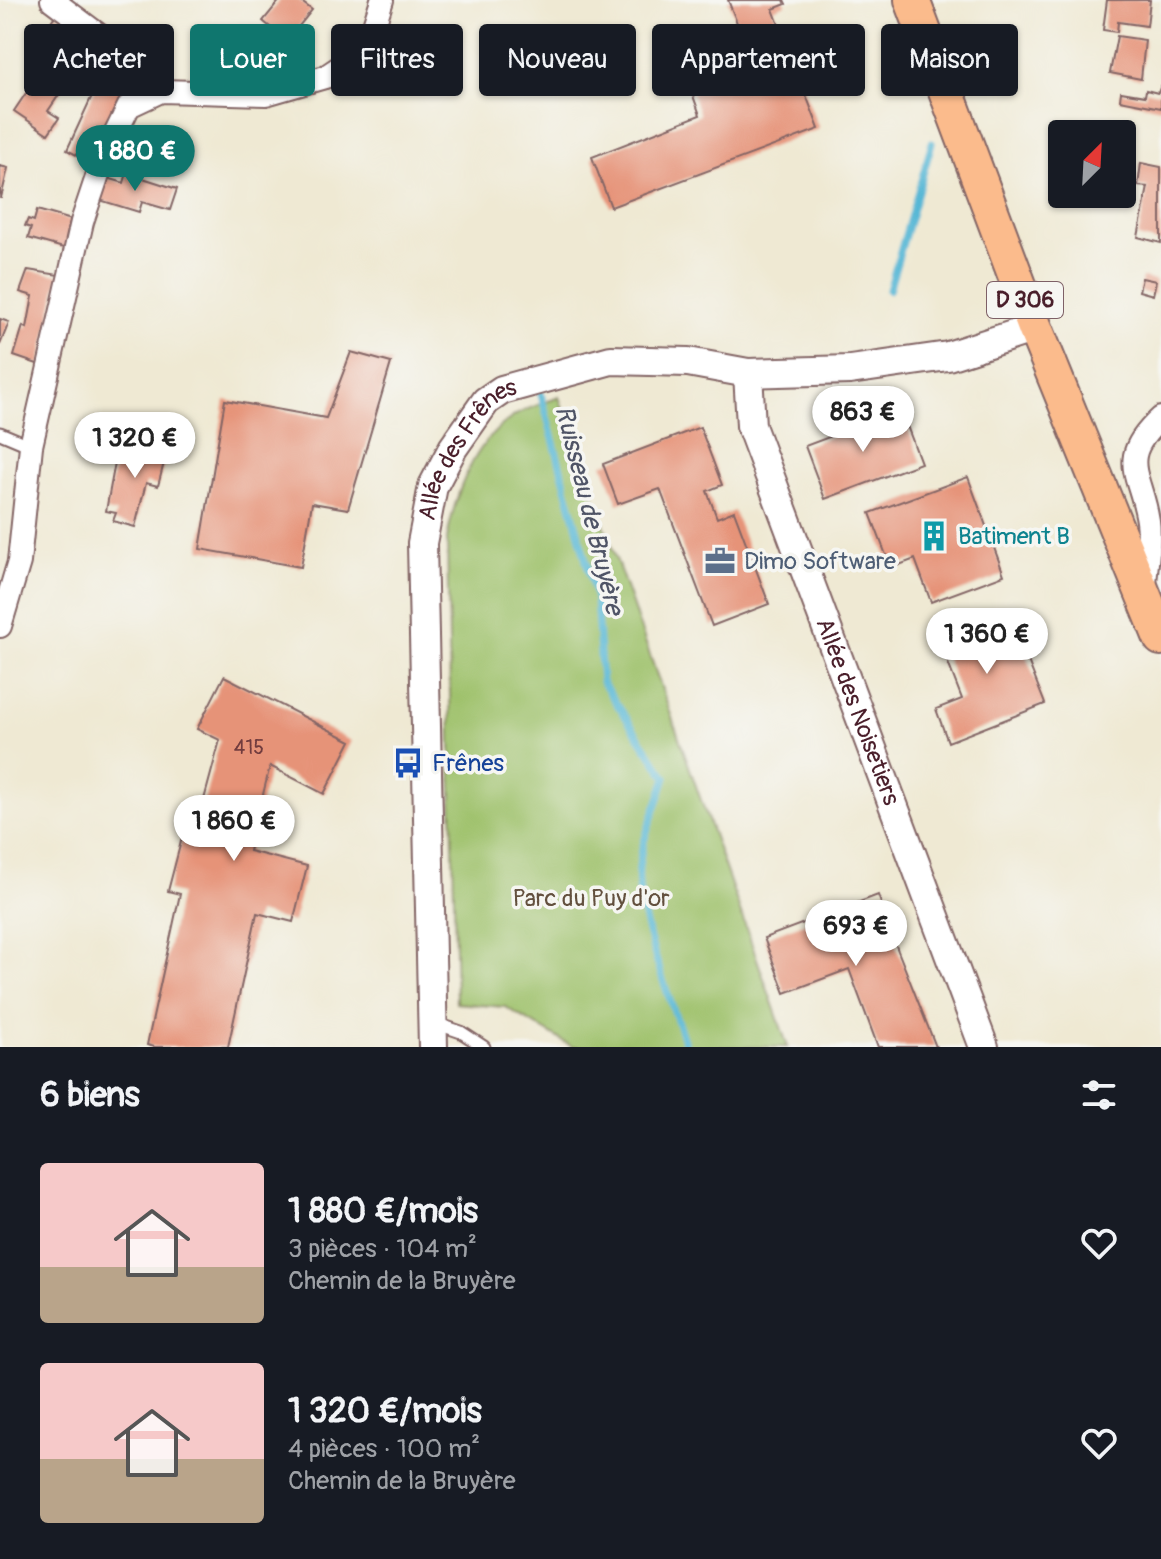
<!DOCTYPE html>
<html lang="fr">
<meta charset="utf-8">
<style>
body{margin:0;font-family:Pangolin,sans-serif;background:#20242c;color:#f1f3f6;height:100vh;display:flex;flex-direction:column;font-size:30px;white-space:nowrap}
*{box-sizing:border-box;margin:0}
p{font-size:26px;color:#9ea1a6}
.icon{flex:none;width:44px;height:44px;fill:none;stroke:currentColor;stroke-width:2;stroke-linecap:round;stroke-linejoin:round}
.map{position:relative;height:1047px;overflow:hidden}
.details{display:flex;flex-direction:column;background:#171b24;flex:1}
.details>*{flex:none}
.banner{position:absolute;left:24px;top:24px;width:1114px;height:72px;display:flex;gap:16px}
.needle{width:52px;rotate:24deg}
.fabs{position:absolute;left:1048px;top:120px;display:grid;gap:16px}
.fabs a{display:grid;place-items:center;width:88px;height:88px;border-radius:8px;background:#171b24;box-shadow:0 2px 6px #0004;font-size:40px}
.price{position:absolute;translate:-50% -68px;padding:0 18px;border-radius:28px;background:#fff;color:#222;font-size:26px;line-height:52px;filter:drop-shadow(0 2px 4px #0008)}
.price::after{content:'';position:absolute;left:50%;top:48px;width:24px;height:18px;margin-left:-12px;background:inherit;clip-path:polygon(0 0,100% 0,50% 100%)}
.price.active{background:#0f766e;color:#fff}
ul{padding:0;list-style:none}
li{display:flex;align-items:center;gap:24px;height:200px;padding:0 40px}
li span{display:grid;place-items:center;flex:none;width:224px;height:160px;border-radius:8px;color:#555}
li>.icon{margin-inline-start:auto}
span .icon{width:96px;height:96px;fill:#fffc;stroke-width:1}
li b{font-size:34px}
h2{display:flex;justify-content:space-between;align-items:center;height:96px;padding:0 40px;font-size:34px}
.tag{padding:0 28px;border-radius:8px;background:#171b24;box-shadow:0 2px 6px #0004;font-size:28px;line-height:72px}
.tag.active{background:#0f766e;color:#fff}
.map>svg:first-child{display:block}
.green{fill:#9ec16a;stroke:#74704a;stroke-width:2}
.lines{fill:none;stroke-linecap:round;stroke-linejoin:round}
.stream{stroke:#57b7d5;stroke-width:7}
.building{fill:#e69378}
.service-casing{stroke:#846666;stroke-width:15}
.minor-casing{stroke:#846666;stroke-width:26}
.tertiary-casing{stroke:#846666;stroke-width:32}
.primary-casing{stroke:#846666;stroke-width:38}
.service{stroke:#fff;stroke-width:11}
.minor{stroke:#fff;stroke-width:22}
.tertiary{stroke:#fff;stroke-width:28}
.primary{stroke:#fbbb8c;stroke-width:34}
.labels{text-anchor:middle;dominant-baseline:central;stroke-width:7;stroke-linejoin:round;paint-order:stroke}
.number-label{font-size:20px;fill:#713c3e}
.shield{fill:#f6f6f2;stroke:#7e6067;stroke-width:2}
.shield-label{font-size:22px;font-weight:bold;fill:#4a1f2b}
.street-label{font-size:24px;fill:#4a1f2b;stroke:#f6f6f2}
.culture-label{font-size:24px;fill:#0d838f;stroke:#f6f6f2;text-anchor:start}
.service-label{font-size:24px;fill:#4e5e75;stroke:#f6f6f2;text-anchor:start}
.transit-label{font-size:24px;fill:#164399;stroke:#f6f6f2;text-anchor:start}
.park-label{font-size:24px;fill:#63503e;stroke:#f6f6f2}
.water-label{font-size:26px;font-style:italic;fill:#4f5466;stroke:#f6f6f2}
</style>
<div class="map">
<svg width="1161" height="1047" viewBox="0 0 1161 1047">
<rect width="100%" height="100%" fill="#f6f6f2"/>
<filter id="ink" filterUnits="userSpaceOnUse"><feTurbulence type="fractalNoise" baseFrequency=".0125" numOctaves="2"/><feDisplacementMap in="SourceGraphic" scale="16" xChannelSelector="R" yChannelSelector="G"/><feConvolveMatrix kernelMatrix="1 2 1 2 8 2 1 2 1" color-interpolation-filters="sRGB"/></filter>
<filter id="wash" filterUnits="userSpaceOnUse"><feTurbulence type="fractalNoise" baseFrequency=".006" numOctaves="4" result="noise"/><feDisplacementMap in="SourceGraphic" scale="32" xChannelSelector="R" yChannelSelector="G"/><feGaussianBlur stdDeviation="1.8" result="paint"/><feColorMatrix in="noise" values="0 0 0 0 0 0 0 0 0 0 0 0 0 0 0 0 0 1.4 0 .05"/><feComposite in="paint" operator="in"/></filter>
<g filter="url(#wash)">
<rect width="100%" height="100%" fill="#efe9d3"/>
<path class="green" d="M559 397 788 1047H573L505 1007 456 1003 447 539C455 494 472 444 513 417 526 408 544 403 559 397Z"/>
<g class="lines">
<path class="stream" d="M889 290 932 143
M539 387 596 598 602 682 666 777C658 806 642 836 639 867 634 913 672 1001 686 1047"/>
</g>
<g id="blocks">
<path class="building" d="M280 0H299L312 10 287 41 279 35 276 39 267 32 270 27 263 21Z
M728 0H784L786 4 773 9 819 129 611 207 592 157 700 115 680 60 727 41 722 28 737 23Z
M1107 0H1150L1147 26 1118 22 1117 32 1103 30Z
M56 14 94 43 48 111 59 118 48 134 14 111 61 41 46 29Z
M1117 36 1145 40 1141 79 1110 73Z
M102 49 134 75 111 118 99 153 93 150 88 161 67 150 108 61 98 54Z
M1161 85V108L1120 100 1121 92 1145 96 1146 90 1158 93Z
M1141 163 1161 167V243L1138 237 1148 187 1138 186Z
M0 166 8 168 1 198H0Z
M127 173 177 189 170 210 142 202 139 212 93 198 104 177 124 183Z
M37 210 75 221 67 249 28 238 31 228 25 226 28 219 34 221Z
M28 270 59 275 40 365 14 356 23 326 27 328 33 296 20 292Z
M1142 278 1156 281 1153 295 1139 291Z
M0 319 9 322 0 345Z
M351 352 391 363 348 509 312 503 301 567 200 549 225 400 326 418Z
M901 410 921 463 825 499 805 446Z
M700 427 722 485 707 491 717 518 734 511 769 604 712 626 660 489 618 504 603 464Z
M134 438 168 447 158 486 146 483 135 527 113 521 116 513 106 511 116 457 127 460Z
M968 477 1004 575 931 602 915 559 891 568 870 513Z
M1008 610 1045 704 948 742 936 709 962 699 938 637Z
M224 676 351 741 324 794 270 766 249 851 307 866 293 922 257 913 228 1047H155L147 1045 180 894 168 891 183 834 194 837 220 740 197 729Z
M878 895 898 951 936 1047H878L849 969 785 993 764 938Z"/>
</g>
</g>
<g filter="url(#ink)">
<use href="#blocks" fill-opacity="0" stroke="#846666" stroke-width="2"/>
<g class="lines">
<g class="service-casing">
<path id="service" d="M0 433 31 446
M435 1023 461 1032 484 1047"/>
</g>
<g class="minor-casing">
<path id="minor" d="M52 0 139 65 161 91
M1145 585C1146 565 1151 541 1148 521 1141 473 1115 460 1161 418
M0 626 19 562 31 446 82 222 103 159 129 106 161 91 266 94 325 77 352 59 369 41 382 0"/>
</g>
<g class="tertiary-casing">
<g id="tertiary">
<path id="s1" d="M748 373 751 426 984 1047"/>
<path id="s2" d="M433 1047 422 543 433 486 453 448 486 401 502 390 611 360 688 362 748 373 850 370 948 356 1035 328"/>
</g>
</g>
<g class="primary-casing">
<path id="primary" d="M912 0 1035 328 1161 638"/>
</g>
<use href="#service" class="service"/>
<use href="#minor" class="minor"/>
<use href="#tertiary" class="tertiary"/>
<use href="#primary" class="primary"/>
</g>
</g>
<defs>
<g id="building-bare" transform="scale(2.4)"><path d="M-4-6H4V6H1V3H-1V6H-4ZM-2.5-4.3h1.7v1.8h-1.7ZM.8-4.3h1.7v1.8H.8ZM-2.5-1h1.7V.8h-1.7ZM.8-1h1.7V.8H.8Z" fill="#0f9aa8" stroke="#f6f6f2" stroke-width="2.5" paint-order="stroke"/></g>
<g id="office-bare" transform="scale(2.4)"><path d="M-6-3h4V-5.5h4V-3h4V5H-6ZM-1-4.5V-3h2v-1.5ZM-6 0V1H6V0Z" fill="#5c6f8a" stroke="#f6f6f2" stroke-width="2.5" paint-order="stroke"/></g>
<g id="bus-bare" transform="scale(2.4)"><path d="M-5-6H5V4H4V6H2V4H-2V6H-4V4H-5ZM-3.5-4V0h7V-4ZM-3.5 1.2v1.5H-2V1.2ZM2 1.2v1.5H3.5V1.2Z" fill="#1a4fb4" stroke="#f6f6f2" stroke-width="2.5" paint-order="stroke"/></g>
</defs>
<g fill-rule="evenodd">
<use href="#building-bare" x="934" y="536"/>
<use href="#office-bare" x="720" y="561"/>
<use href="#bus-bare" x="408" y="763"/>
</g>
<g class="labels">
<g class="number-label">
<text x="249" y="747">415</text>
</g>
<rect class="shield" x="987" y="282" width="76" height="36" rx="6"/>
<g class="shield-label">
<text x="1025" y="300">D 306</text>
</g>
<g class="street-label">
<text stroke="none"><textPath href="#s2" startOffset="612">Allée des Frênes</textPath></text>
<text stroke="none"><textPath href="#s1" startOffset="358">Allée des Noisetiers</textPath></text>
</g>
<g class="culture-label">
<text x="958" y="536">Batiment B</text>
</g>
<g class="service-label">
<text x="744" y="561">Dimo Software</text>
</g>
<g class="transit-label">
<text x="432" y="763">Frênes</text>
</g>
<g class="park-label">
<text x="591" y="898">Parc du Puy d'or</text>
</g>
<g class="water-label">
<text transform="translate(589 510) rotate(76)">Ruisseau de Bruyère</text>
</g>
</g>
</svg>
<div class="fabs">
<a><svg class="needle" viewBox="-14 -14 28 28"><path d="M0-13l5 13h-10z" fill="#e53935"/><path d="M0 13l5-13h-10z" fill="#9ea1a6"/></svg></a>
</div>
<b class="price active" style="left:135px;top:193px">1 880 €</b>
<b class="price" style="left:863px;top:454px">863 €</b>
<b class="price" style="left:135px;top:480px">1 320 €</b>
<b class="price" style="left:987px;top:676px">1 360 €</b>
<b class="price" style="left:234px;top:863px">1 860 €</b>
<b class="price" style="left:856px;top:968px">693 €</b>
<div class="banner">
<a class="tag">Acheter</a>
<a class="tag active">Louer</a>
<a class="tag">Filtres</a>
<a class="tag">Nouveau</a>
<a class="tag">Appartement</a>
<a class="tag">Maison</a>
</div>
</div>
<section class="details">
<h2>6 biens<svg class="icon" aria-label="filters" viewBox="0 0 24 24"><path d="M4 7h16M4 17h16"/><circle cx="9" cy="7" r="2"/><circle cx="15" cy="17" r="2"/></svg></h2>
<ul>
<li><span style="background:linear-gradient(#f6c9c9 65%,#b9a48a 0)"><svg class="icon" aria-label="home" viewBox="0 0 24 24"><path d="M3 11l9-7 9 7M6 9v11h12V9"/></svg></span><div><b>1 880 €/mois</b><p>3 pièces · 104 m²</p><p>Chemin de la Bruyère</p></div><svg class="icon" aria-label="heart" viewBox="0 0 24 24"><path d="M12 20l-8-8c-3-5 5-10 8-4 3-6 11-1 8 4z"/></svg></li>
<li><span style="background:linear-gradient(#f6c9c9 60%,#b9a48a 0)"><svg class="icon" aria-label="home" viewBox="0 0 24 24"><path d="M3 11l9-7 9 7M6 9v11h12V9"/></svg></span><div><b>1 320 €/mois</b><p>4 pièces · 100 m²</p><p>Chemin de la Bruyère</p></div><svg class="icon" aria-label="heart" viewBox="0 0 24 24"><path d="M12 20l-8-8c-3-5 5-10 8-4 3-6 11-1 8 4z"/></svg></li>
</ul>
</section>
